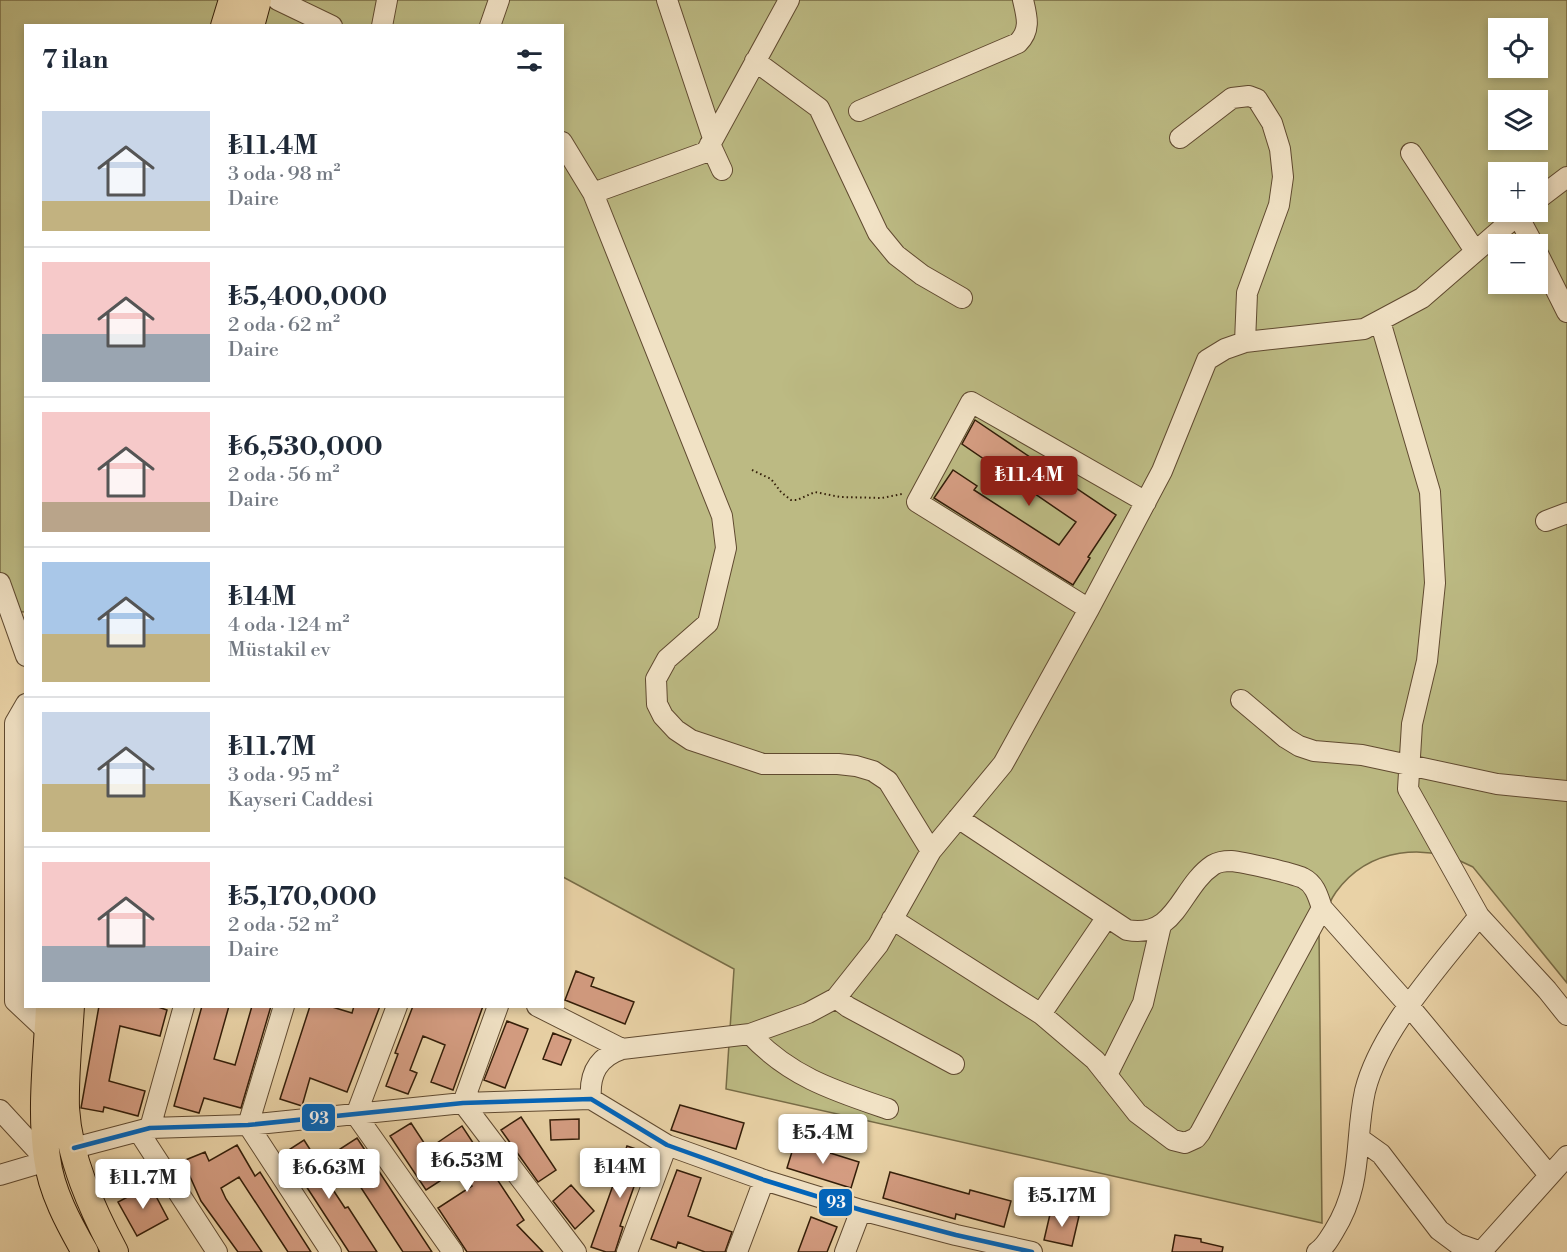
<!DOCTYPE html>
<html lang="tr">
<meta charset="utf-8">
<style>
body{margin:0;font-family:"Libre Bodoni",serif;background:#f6f6f7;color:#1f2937;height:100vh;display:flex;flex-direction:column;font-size:22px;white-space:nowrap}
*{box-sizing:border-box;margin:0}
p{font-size:20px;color:#747a83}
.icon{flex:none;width:33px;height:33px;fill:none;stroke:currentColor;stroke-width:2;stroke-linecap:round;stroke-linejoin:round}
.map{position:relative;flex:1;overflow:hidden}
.panel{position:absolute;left:24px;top:24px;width:540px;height:984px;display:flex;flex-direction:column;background:#fff;border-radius:0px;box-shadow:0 3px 9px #0003}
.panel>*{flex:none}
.fabs{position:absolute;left:1488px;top:18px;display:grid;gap:12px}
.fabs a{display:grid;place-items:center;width:60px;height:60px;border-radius:0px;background:#fff;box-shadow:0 3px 9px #0003;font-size:30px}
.price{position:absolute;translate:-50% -51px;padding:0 14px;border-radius:6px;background:#fff;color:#222;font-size:20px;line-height:39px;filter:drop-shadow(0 2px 3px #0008)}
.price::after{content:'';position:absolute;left:50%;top:36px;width:18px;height:14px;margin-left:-9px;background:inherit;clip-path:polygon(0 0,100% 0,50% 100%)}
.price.on{background:#8f2418;color:#fff}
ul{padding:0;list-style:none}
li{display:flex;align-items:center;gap:18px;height:150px;padding:0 18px}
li+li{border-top:2px solid #e0e1e3}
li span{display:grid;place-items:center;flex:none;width:168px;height:120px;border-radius:0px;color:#555}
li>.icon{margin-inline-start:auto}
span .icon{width:72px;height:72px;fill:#fffc;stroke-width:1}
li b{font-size:26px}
h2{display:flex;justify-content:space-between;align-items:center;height:72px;padding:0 18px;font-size:26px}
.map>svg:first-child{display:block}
.green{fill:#bcba83;stroke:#786c46;stroke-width:1.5;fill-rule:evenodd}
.building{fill:#d59d82;stroke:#331d08;stroke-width:1.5}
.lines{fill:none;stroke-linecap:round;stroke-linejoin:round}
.minor-casing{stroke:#604a30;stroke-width:22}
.major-casing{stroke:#331d08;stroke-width:28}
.path{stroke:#331d08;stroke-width:2;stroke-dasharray:1.5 3;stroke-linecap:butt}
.minor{stroke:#f1e2c5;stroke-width:20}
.major{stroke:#e9d2a6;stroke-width:26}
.bus-1-casing{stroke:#f1e2c5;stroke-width:9}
.bus-1{stroke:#0065bd;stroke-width:4.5}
.line-badge{stroke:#f1e2c5;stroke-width:2}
.badge-label{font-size:16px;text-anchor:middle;font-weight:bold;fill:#fff}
</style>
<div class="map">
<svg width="1567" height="1252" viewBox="0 0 1567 1252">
<rect width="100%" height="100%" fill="#e9d2a6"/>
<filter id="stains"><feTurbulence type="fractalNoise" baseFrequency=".00333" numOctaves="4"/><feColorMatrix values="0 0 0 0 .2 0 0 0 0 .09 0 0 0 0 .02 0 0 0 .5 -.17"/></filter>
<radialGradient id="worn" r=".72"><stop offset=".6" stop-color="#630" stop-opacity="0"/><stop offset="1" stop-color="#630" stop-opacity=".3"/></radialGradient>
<path class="green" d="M0 0H1567V983L1473 867C1427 842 1369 847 1336 892 1328 903 1324 917 1319 930L1322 1223 726 1089 734 969 563 877 562 26H26V612L0 611ZM1498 28H1538V68H1498ZM1498 100H1538V140H1498ZM1498 172H1538V212H1498ZM1498 244H1538V284H1498Z"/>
<path class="building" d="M975 420 1116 515 1088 557 1090 558 1073 585 934 498 953 470 977 486 974 490 1059 545 1076 522 962 444Z
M576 971 594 978 591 986 634 1002 625 1024 565 1000Z
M99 1006H155L167 1010 160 1036 120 1026 109 1081 145 1091 138 1116 104 1107 103 1112 81 1108Z
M202 1006H229L214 1059 235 1065 252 1006H271L241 1108 204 1098 199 1113 174 1106Z
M310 1006H329L352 1013 354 1006H380L347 1092 310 1078 302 1106 280 1099Z
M413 1006H483L453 1090 431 1082 445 1045 423 1036 410 1070 417 1073 408 1094 386 1086 398 1054 395 1053Z
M507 1021 528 1029 505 1088 484 1080Z
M553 1033 571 1040 561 1065 543 1059Z
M680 1105 744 1123 736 1149 671 1130Z
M521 1117 556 1170 538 1182 501 1130Z
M579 1119V1139L551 1140 550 1120Z
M411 1123 428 1149 462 1126 524 1220 517 1225 543 1252H467L438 1208 472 1186 460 1168 426 1190 390 1136Z
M357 1138 380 1173 432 1252H403L337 1151Z
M304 1140 318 1162 316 1164 345 1208 348 1207 377 1252H349L306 1186 284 1153Z
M795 1142 859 1162 851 1188 787 1168Z
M237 1145 255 1176 260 1172 311 1252H288L239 1177 221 1188 226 1199 262 1252H238L201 1201 183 1161 205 1152 209 1161Z
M627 1146 651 1154 640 1182 636 1181 620 1226 623 1227 615 1252H606L591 1247Z
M677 1170 701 1178 688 1216 732 1232 725 1252H705L678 1242 676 1248 651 1239Z
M890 1172 969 1194 970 1190 1011 1201 1004 1227 956 1214 955 1219 883 1198Z
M150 1185 168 1219 137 1236 118 1202Z
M571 1185 594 1211 575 1229 553 1201Z
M1051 1210 1079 1216 1072 1246 1044 1240Z
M811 1217 837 1227 827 1252H798Z
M1175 1235 1201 1239V1242L1223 1247 1222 1252H1172Z"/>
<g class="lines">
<g class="minor-casing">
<path id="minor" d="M278 0 332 26
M667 0 713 138
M382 26 387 0
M490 26 499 0
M755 61 819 108 878 233 896 255 922 275 962 298
M859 111 1018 43C1031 30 1027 17 1023 0
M1180 138 1232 98 1249 96 1257 99 1272 123 1280 149 1283 177 1279 205 1247 293 1245 342
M562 142 593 193 722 516 726 548 708 623 667 659 656 679 657 704 663 716 676 730 691 740 763 764H838L856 766 873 771 888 781 931 851
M710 144 722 170
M1411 153 1475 251
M593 193 706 152 789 0
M1538 199 1567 177
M1517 214 1533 244
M1538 254 1567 312
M1380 321 1430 492 1435 583 1427 661 1412 724 1408 789 1479 916 1547 990 1567 1015
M1546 521 1567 513
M0 583 26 656
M1089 609 917 502 971 402 1146 502
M1241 700 1286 738 1299 746 1314 751 1362 755 1497 784 1567 791
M26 704 15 723V1001L48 1032
M958 818 1127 930C1177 939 1180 887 1213 865 1218 862 1225 861 1231 861 1243 862 1292 873 1303 878 1315 884 1318 896 1322 908L1410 1007 1549 1175
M892 919 1041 1014 1095 1060 1137 1113 1173 1140 1185 1143 1196 1138 1200 1133 1322 908
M836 998 848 1007 954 1064
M284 1006 248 1125 331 1252
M397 1006 356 1115 453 1252
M537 1006 622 1049
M1041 1014 1107 917
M750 1034C790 1077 835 1091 888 1109
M1107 1075 1143 1003 1161 925
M591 1099C589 1074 598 1057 622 1049L750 1034 808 1013 836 998 878 945 931 851 1003 764 1089 609 1162 471 1207 360 1225 349 1245 342 1364 329 1422 298 1521 212
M463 1103 576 1252
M463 1103 498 1006
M0 1110 47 1161 0 1175
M150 1128 184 1006
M139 1132 217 1252
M1360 1139 1381 1154 1439 1230 1458 1244 1481 1252
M74 1148 150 1128 248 1125 463 1103 591 1099 667 1145 764 1180 861 1210 956 1235 1032 1252
M627 1252 667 1145
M737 1252 764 1180
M845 1252 861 1210
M1317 1252C1325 1247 1329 1239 1334 1231 1364 1183 1354 1141 1365 1091 1380 1030 1441 965 1479 916
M1481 1252 1567 1156"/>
</g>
<g class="major-casing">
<path id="major" d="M224 26 232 0
M251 26 258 0
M49 1006C47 1056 40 1109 47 1158 51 1191 69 1224 85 1252
M71 1006C69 1040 65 1075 66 1108 69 1158 92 1209 115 1252"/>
</g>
<path class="path" d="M752 470 771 479 781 492 791 500H797L815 492 840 497 882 498 902 494"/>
<use href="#minor" class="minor"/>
<use href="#major" class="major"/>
<g class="bus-1-casing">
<path id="bus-1" d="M74 1148 150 1128 248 1125 463 1103 591 1099 667 1145 764 1180 861 1210 956 1235 1032 1252"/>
</g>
<use href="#bus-1" class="bus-1"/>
</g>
<g class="line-badge">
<rect x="301" y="1103" width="35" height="29" rx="6" fill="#0065bd"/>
<rect x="818" y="1188" width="35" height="29" rx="6" fill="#0065bd"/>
</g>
<g class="badge-label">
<text x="319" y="1124">93</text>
<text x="836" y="1208">93</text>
</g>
<rect width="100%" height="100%" filter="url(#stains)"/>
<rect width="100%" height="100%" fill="url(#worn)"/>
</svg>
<div class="fabs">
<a><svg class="icon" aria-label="locate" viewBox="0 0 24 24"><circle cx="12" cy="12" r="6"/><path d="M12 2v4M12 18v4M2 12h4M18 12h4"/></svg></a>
<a><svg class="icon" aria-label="layers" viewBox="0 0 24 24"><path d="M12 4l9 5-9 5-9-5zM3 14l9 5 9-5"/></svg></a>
<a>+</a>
<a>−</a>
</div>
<b class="price on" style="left:1029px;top:507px">₺11.4M</b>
<b class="price" style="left:823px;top:1165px">₺5.4M</b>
<b class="price" style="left:467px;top:1193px">₺6.53M</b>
<b class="price" style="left:620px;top:1199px">₺14M</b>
<b class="price" style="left:329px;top:1200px">₺6.63M</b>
<b class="price" style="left:143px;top:1210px">₺11.7M</b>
<b class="price" style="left:1062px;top:1228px">₺5.17M</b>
<section class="panel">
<h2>7 ilan<svg class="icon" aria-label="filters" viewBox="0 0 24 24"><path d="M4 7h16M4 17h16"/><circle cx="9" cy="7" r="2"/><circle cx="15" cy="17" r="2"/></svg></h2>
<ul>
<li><span style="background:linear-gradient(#c9d6e8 75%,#c2b280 0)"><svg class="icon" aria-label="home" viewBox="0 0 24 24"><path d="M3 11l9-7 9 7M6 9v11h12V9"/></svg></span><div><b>₺11.4M</b><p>3 oda · 98 m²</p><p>Daire</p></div></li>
<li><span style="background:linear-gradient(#f6c9c9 60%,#9aa5b1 0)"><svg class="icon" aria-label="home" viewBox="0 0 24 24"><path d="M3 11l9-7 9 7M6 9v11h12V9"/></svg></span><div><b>₺5,400,000</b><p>2 oda · 62 m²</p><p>Daire</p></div></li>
<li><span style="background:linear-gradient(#f6c9c9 75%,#b9a48a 0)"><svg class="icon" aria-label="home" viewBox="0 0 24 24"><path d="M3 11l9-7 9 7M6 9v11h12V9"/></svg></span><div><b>₺6,530,000</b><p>2 oda · 56 m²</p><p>Daire</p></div></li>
<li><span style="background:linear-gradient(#a9c7e8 60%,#c2b280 0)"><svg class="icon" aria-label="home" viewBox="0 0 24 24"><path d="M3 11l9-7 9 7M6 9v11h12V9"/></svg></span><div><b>₺14M</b><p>4 oda · 124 m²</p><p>Müstakil ev</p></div></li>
<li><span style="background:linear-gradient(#c9d6e8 60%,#c2b280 0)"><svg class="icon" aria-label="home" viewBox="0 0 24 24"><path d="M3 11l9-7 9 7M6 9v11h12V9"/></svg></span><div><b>₺11.7M</b><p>3 oda · 95 m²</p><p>Kayseri Caddesi</p></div></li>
<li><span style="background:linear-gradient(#f6c9c9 70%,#9aa5b1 0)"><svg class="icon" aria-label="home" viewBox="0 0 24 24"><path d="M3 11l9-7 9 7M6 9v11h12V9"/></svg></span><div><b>₺5,170,000</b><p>2 oda · 52 m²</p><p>Daire</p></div></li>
</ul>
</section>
</div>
